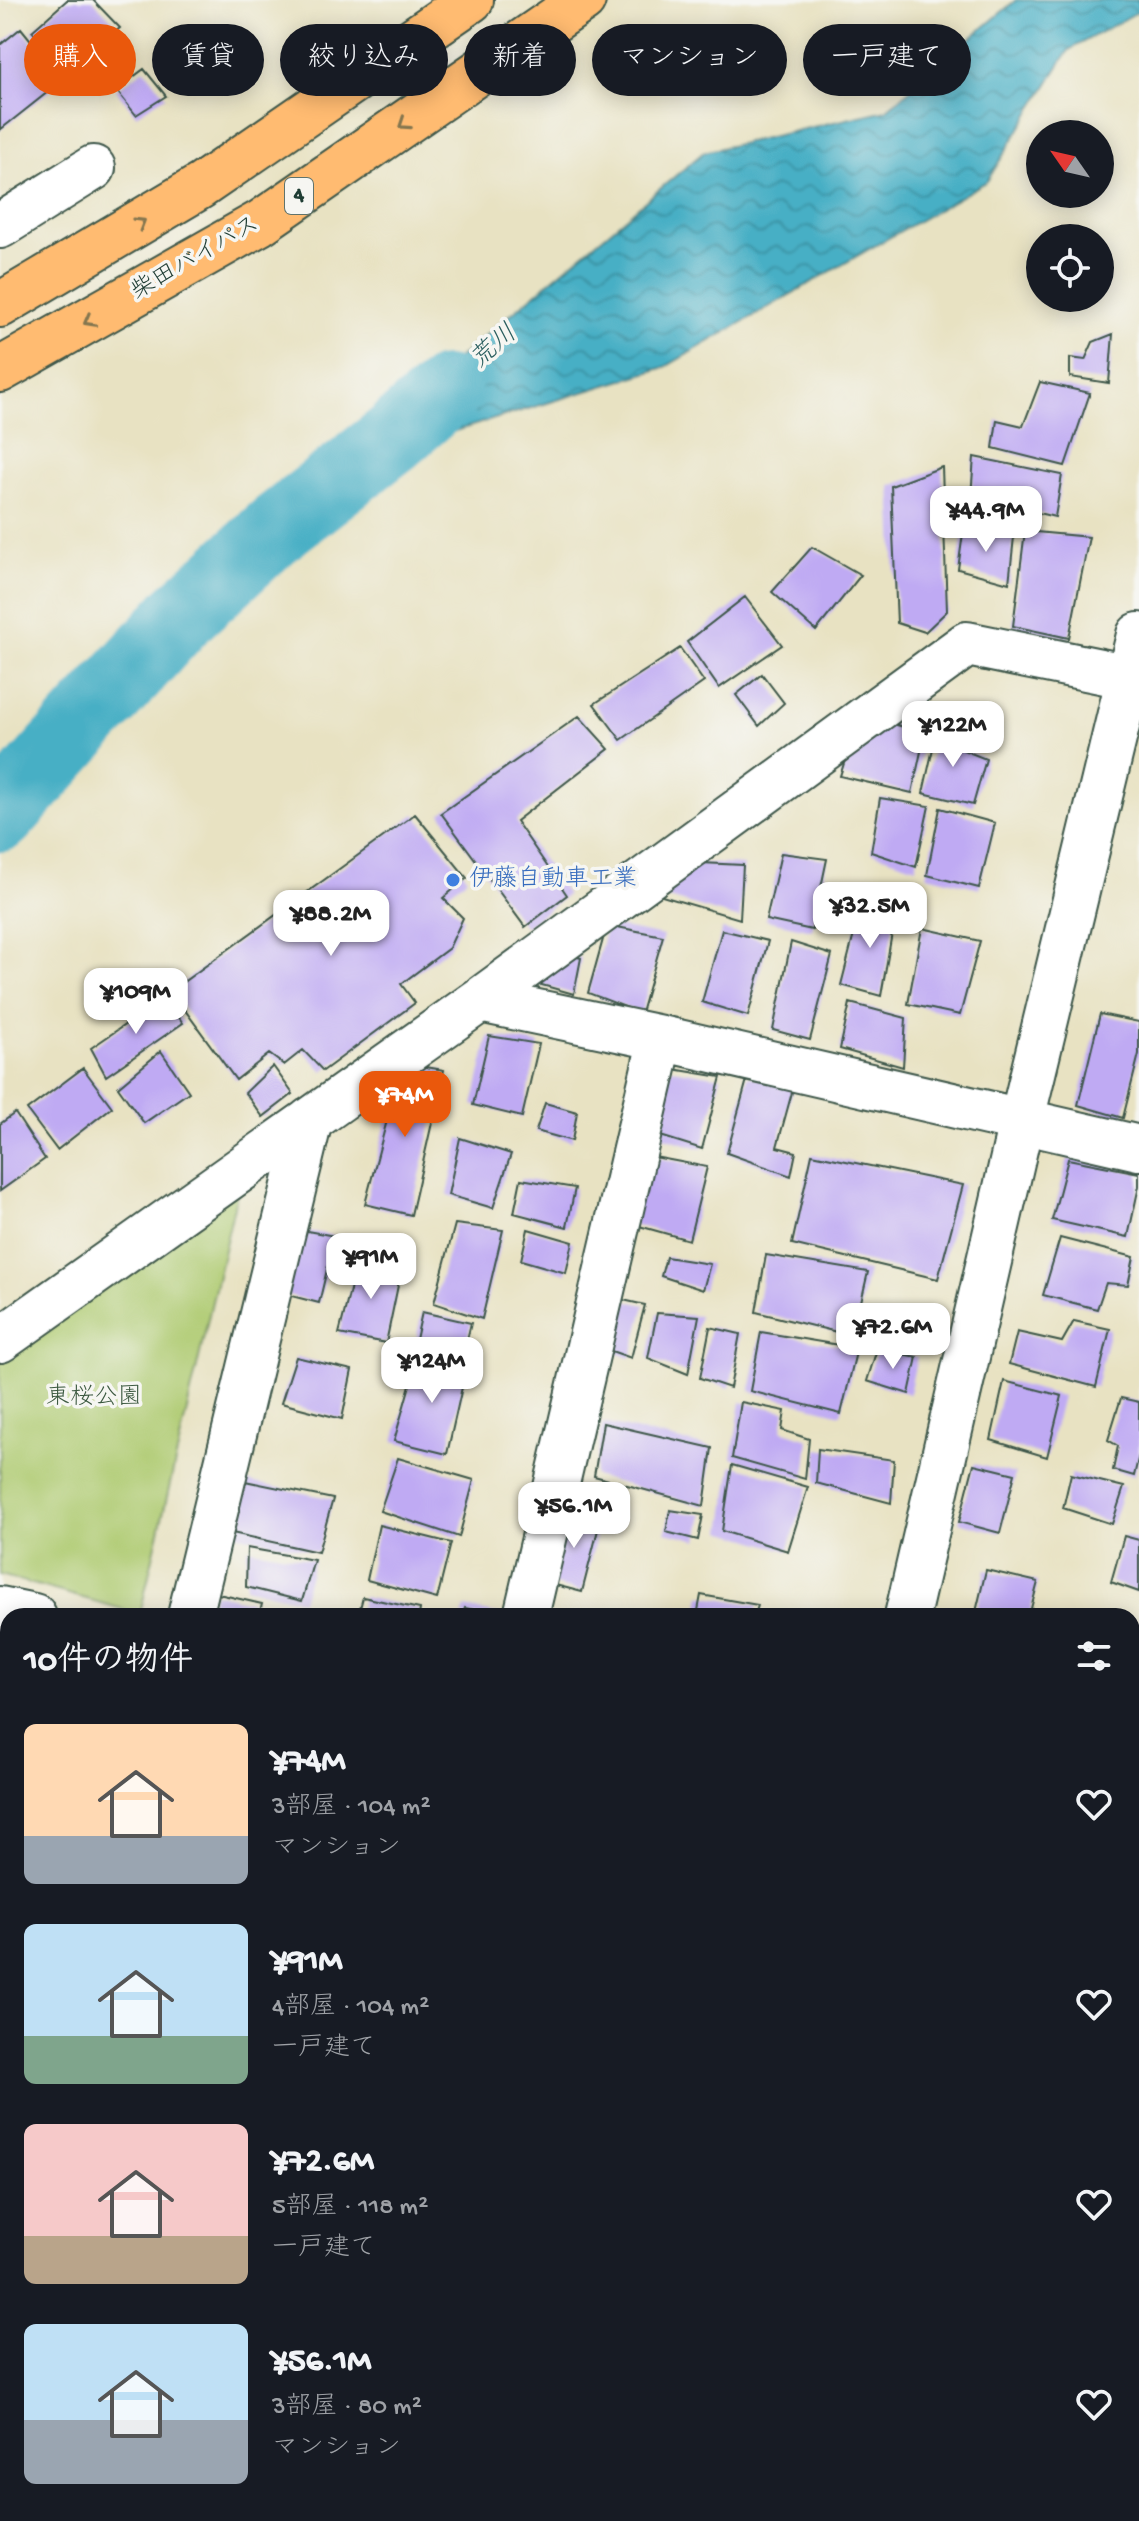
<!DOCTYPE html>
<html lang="ja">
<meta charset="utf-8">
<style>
body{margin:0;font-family:"Gochi Hand","Klee One",sans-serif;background:#242831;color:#f1f3f6;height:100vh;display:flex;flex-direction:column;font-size:30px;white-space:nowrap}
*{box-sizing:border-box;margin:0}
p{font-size:26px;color:#9ea1a6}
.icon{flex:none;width:44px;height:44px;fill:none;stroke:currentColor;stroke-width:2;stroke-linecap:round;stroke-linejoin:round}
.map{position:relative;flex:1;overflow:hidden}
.drawer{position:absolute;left:0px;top:1608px;width:1140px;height:914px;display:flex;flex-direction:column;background:#171b24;border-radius:24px 24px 0 0;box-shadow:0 4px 20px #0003}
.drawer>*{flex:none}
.banner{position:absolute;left:24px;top:24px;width:1092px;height:72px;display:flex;gap:16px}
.needle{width:52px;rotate:304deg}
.controls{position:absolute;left:1026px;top:120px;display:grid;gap:16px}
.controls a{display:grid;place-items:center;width:88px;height:88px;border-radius:50%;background:#171b24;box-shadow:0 4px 20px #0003;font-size:40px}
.price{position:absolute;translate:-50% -68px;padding:0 18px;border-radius:16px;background:#fff;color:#222;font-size:26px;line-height:52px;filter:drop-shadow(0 2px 4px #0008)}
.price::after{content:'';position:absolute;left:50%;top:48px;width:24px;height:18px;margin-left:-12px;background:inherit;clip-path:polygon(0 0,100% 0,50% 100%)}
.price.current{background:#ea580c;color:#fff}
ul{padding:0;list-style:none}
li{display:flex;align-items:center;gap:24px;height:200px;padding:0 24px}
li span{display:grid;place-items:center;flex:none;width:224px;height:160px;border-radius:12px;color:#555}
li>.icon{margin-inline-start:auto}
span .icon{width:96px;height:96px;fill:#fffc;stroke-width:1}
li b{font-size:34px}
h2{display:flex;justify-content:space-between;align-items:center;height:96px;padding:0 24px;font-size:34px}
.pill{padding:0 28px;border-radius:36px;background:#171b24;box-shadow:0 4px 20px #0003;font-size:28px;line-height:72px}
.pill.current{background:#ea580c;color:#fff}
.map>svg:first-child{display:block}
.green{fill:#aeca70;stroke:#668452;stroke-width:2}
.water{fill:url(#water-waves);stroke:#32767c;stroke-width:2}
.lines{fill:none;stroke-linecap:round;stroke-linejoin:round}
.river{stroke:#46afc5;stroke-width:72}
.building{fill:#bfaaf3}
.minor-casing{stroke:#3d5649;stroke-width:48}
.highway-casing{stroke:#3d5649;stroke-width:48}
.minor{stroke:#fff;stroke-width:44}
.highway{stroke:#ffbb71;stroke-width:44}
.oneway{stroke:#84764f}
.shop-dot{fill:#3f7fe0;stroke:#f6f6f2;stroke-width:3}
.labels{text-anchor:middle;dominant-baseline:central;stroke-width:7;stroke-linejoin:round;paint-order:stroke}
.shield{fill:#f6f6f2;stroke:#60746d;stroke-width:2}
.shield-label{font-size:22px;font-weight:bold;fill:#1f3d34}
.street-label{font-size:24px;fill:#1f3d34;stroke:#f6f6f2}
.shop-label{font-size:24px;fill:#366cbe;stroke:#f6f6f2;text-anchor:start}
.park-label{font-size:24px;fill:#3c5940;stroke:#f6f6f2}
.water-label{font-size:26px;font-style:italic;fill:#2b5f60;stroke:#f6f6f2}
</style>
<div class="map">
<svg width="1139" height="2521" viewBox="0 0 1139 2521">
<defs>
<pattern id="water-waves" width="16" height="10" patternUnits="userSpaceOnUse" patternTransform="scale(2)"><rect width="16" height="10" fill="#46afc5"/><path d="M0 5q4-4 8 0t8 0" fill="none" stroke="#3a90a1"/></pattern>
</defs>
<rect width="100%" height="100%" fill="#f6f6f2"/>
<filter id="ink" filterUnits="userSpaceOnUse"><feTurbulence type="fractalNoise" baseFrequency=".0125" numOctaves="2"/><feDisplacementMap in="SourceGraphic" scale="16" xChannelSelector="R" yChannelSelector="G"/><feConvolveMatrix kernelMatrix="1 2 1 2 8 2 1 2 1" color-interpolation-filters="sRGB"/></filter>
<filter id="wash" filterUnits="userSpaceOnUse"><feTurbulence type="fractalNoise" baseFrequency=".006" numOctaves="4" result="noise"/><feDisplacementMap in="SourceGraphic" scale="32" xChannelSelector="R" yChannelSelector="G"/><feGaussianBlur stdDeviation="1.8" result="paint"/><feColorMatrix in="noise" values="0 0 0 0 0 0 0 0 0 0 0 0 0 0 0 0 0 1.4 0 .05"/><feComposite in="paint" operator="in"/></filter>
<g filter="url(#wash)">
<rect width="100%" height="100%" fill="#e8e2c2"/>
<path class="green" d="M240 1180 140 1614 0 1575V1349Z"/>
<path class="water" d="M1016 0H1139V11L1069 50 987 181 665 367 324 471 704 152 886 110Z"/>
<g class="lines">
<path class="river" d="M0 816 182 615 276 529 392 439 446 392"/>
</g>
<g id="blocks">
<path class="building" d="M67 0H93L120 28 68 72 32 31Z
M21 28 63 80 0 130V45Z
M144 69 166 96 136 115 116 90Z
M1113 334 1109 383 1070 377V358L1085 360 1093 342Z
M1040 382 1090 393 1065 466 993 448 997 420 1023 426Z
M974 457 1062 475 1055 517 971 497Z
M942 467 947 611 925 632 897 623 891 486Z
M964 526 1014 537 1009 583 958 569Z
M1025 531 1089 537 1069 638 1013 626Z
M812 547 861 575 816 631 772 592Z
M745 597 782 645 719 688 687 642Z
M680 648 704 682 621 740 594 704Z
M762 674 784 703 759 726 736 695Z
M579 716 609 749 516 821 567 895 525 927 441 813Z
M879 720 925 733 912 793 840 776 852 738Z
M938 726 967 737 963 750 986 759 973 805 923 793Z
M880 798 929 806 916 867 871 852Z
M940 808 995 823 979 888 927 875Z
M415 814 467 878 443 898 463 918 449 948 401 984 415 1003 323 1071 303 1050 284 1065 269 1054 236 1080 171 991Z
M781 853 827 859 812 930 766 920Z
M679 862 743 865 740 919 655 894Z
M862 903 896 910 881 996 841 985Z
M607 925 663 936 641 1013 588 993Z
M922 928 980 941 960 1015 908 1004Z
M722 930 768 941 748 1016 702 1002Z
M791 942 832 955 810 1040 773 1030Z
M559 952 581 958 574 994 531 982Z
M164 998 183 1023 106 1076 91 1048Z
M850 1003 906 1018 903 1067 840 1049Z
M1100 1014 1139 1022V1054L1123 1118 1078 1105Z
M489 1036 539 1044 522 1117 473 1105Z
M161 1051 189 1092 144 1123 118 1087Z
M402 1063 444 1070 411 1215 365 1204Z
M273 1066 293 1094 263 1117 245 1093Z
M83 1068 112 1107 57 1150 27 1110Z
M667 1068 721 1077 702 1149 654 1134Z
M748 1076 794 1085 777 1147 796 1152 791 1176 727 1153Z
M545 1103 577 1112 572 1141 536 1131Z
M15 1113 45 1159 0 1191V1124Z
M460 1138 511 1154 493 1208 448 1195Z
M812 1154 963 1185 938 1279 792 1244Z
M649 1156 707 1167 689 1240 632 1224Z
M1068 1159 1139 1173V1186L1128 1237 1052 1220Z
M521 1179 575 1188 567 1227 514 1213Z
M455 1224 503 1230 482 1319 434 1303Z
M296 1229 335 1236 319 1303 280 1293Z
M528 1229 573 1242 566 1273 521 1260Z
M1060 1238 1134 1257 1128 1285 1106 1283 1097 1309 1043 1295Z
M766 1255 868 1272 853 1336 756 1312Z
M666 1257 710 1264 703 1290 661 1276Z
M358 1258 402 1266 386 1343 339 1334Z
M610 1297 645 1305 631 1358 600 1347Z
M422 1312 471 1323 463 1357 415 1344Z
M657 1313 699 1316 688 1374 648 1358Z
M1074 1321 1110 1329 1096 1387 1009 1364 1017 1332 1062 1342Z
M710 1327 740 1334 730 1388 700 1378Z
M761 1332 857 1348 841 1414 750 1391Z
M877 1349 917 1357 909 1394 867 1381Z
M296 1357 352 1370 342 1419 281 1403Z
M418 1357 467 1365 447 1454 394 1441Z
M1004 1381 1062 1396 1047 1457 991 1440Z
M1121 1398 1139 1402V1455L1134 1476 1113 1470 1118 1446 1108 1440Z
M741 1402 785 1411 782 1430 809 1439 805 1479 732 1458Z
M603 1423 712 1448 704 1506 594 1476Z
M818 1449 894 1460 891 1503 816 1483Z
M398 1458 474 1480 459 1537 380 1511Z
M974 1464 1015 1474 1000 1533 959 1522Z
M732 1465 808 1487 788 1551 722 1531Z
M1071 1474 1124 1487 1112 1524 1063 1508Z
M240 1480 333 1499 318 1552 232 1533Z
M566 1509 602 1514 582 1592 544 1582Z
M670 1510 703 1515 698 1540 666 1532Z
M379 1525 451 1543 437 1599 367 1580Z
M1124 1536 1139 1540V1592L1111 1582Z
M247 1548 314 1560 302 1601 246 1587Z
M986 1570 1038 1582 1029 1616H975Z
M214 1593 262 1604 259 1616H208Z
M701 1595 758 1605 755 1616H697Z
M363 1597 420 1609 419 1616H358Z
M465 1608 500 1615 499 1616H462Z
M0 1627 8 1630V1656L0 1654Z
M0 1665 8 1666V1749L0 1747Z
M0 1820 8 1822V1871L1 1897Z
M0 1925 8 1926 1 1953H0Z
M7 2497 8 2514H40L38 2521H19L2 2517Z
M142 2514H153L183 2521H140Z
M325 2514H347L366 2518 365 2521H323Z
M408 2514H460L457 2521H406Z
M493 2514H549L547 2521H491Z
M901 2514H951L949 2521H899Z"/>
</g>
</g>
<g filter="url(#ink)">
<use href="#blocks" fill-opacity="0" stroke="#3d5649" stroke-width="2"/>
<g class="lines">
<g class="minor-casing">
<path id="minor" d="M0 226 93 168
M480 1000 661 1038 1139 1148
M0 1340 480 1000 967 644 1130 677
M0 1609 34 1616
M190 1616 310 1120
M526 1616 661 1038
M907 1616 1021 1123 1139 635
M1132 2094 1139 2096
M1132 2193 1139 2163
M0 2433 8 2398
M314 2521 316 2514
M697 2521 699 2514
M1054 2521 1055 2514
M1132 2521 1139 2490"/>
</g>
<g class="highway-casing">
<path id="highway" d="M0 305 201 186 471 0
M0 370 260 223 583 0"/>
</g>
<use href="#minor" class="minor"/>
<use href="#highway" class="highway"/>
</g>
<defs><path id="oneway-chevron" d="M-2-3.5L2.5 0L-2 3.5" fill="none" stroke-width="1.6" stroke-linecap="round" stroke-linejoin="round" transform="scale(2)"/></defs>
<g class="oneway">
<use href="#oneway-chevron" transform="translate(404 124) rotate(146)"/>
<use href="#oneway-chevron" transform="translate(140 223) rotate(-31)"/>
<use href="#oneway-chevron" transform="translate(89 321) rotate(151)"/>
</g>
</g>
<circle class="shop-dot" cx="453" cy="880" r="8"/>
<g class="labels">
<rect class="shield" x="285" y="178" width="28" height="36" rx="6"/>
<g class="shield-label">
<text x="299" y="196">4</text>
</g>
<g class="street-label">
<text transform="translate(196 259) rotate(-30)">柴田バイパス</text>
</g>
<g class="shop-label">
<text x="469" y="880">伊藤自動車工業</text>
</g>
<g class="park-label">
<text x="94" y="1398">東桜公園</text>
</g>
<g class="water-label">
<text transform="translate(495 348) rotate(-41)">荒川</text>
</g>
</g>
</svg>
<div class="controls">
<a><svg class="needle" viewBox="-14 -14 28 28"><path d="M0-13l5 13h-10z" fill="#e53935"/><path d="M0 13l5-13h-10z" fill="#9ea1a6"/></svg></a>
<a><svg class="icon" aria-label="locate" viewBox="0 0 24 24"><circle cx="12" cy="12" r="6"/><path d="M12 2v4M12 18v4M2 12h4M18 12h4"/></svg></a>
</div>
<b class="price" style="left:986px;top:554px">¥44.9M</b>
<b class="price" style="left:953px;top:769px">¥122M</b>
<b class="price" style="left:870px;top:950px">¥32.5M</b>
<b class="price" style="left:331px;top:958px">¥88.2M</b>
<b class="price" style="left:136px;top:1036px">¥109M</b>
<b class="price current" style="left:405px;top:1139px">¥74M</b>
<b class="price" style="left:371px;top:1301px">¥91M</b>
<b class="price" style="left:893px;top:1371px">¥72.6M</b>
<b class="price" style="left:432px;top:1405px">¥124M</b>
<b class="price" style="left:574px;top:1550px">¥56.1M</b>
<div class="banner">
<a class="pill current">購入</a>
<a class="pill">賃貸</a>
<a class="pill">絞り込み</a>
<a class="pill">新着</a>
<a class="pill">マンション</a>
<a class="pill">一戸建て</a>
</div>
<section class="drawer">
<h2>10件の物件<svg class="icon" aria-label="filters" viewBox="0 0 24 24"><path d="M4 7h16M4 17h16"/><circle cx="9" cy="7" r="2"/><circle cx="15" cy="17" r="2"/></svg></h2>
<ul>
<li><span style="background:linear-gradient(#ffd9b3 70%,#9aa5b1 0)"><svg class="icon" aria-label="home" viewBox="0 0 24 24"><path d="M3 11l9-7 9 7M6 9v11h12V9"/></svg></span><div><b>¥74M</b><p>3部屋 · 104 m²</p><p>マンション</p></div><svg class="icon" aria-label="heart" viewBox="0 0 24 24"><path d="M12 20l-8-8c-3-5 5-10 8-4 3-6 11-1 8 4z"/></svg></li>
<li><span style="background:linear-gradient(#bfe0f5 70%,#7fa58c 0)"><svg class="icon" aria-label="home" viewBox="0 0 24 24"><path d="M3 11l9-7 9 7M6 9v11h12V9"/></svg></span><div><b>¥91M</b><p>4部屋 · 104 m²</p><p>一戸建て</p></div><svg class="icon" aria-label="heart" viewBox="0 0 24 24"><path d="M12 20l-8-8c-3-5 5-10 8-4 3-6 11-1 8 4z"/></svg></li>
<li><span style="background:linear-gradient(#f6c9c9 70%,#b9a48a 0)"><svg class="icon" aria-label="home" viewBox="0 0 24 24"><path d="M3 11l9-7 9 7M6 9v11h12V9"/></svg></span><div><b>¥72.6M</b><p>5部屋 · 118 m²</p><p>一戸建て</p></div><svg class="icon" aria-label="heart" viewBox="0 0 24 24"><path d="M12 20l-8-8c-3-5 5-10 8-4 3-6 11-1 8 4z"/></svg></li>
<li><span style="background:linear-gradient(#bfe0f5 60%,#9aa5b1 0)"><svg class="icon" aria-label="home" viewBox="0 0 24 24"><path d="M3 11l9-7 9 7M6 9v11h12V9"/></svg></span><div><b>¥56.1M</b><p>3部屋 · 80 m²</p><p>マンション</p></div><svg class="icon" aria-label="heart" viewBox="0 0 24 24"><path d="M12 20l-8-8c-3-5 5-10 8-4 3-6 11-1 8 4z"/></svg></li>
</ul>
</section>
</div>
